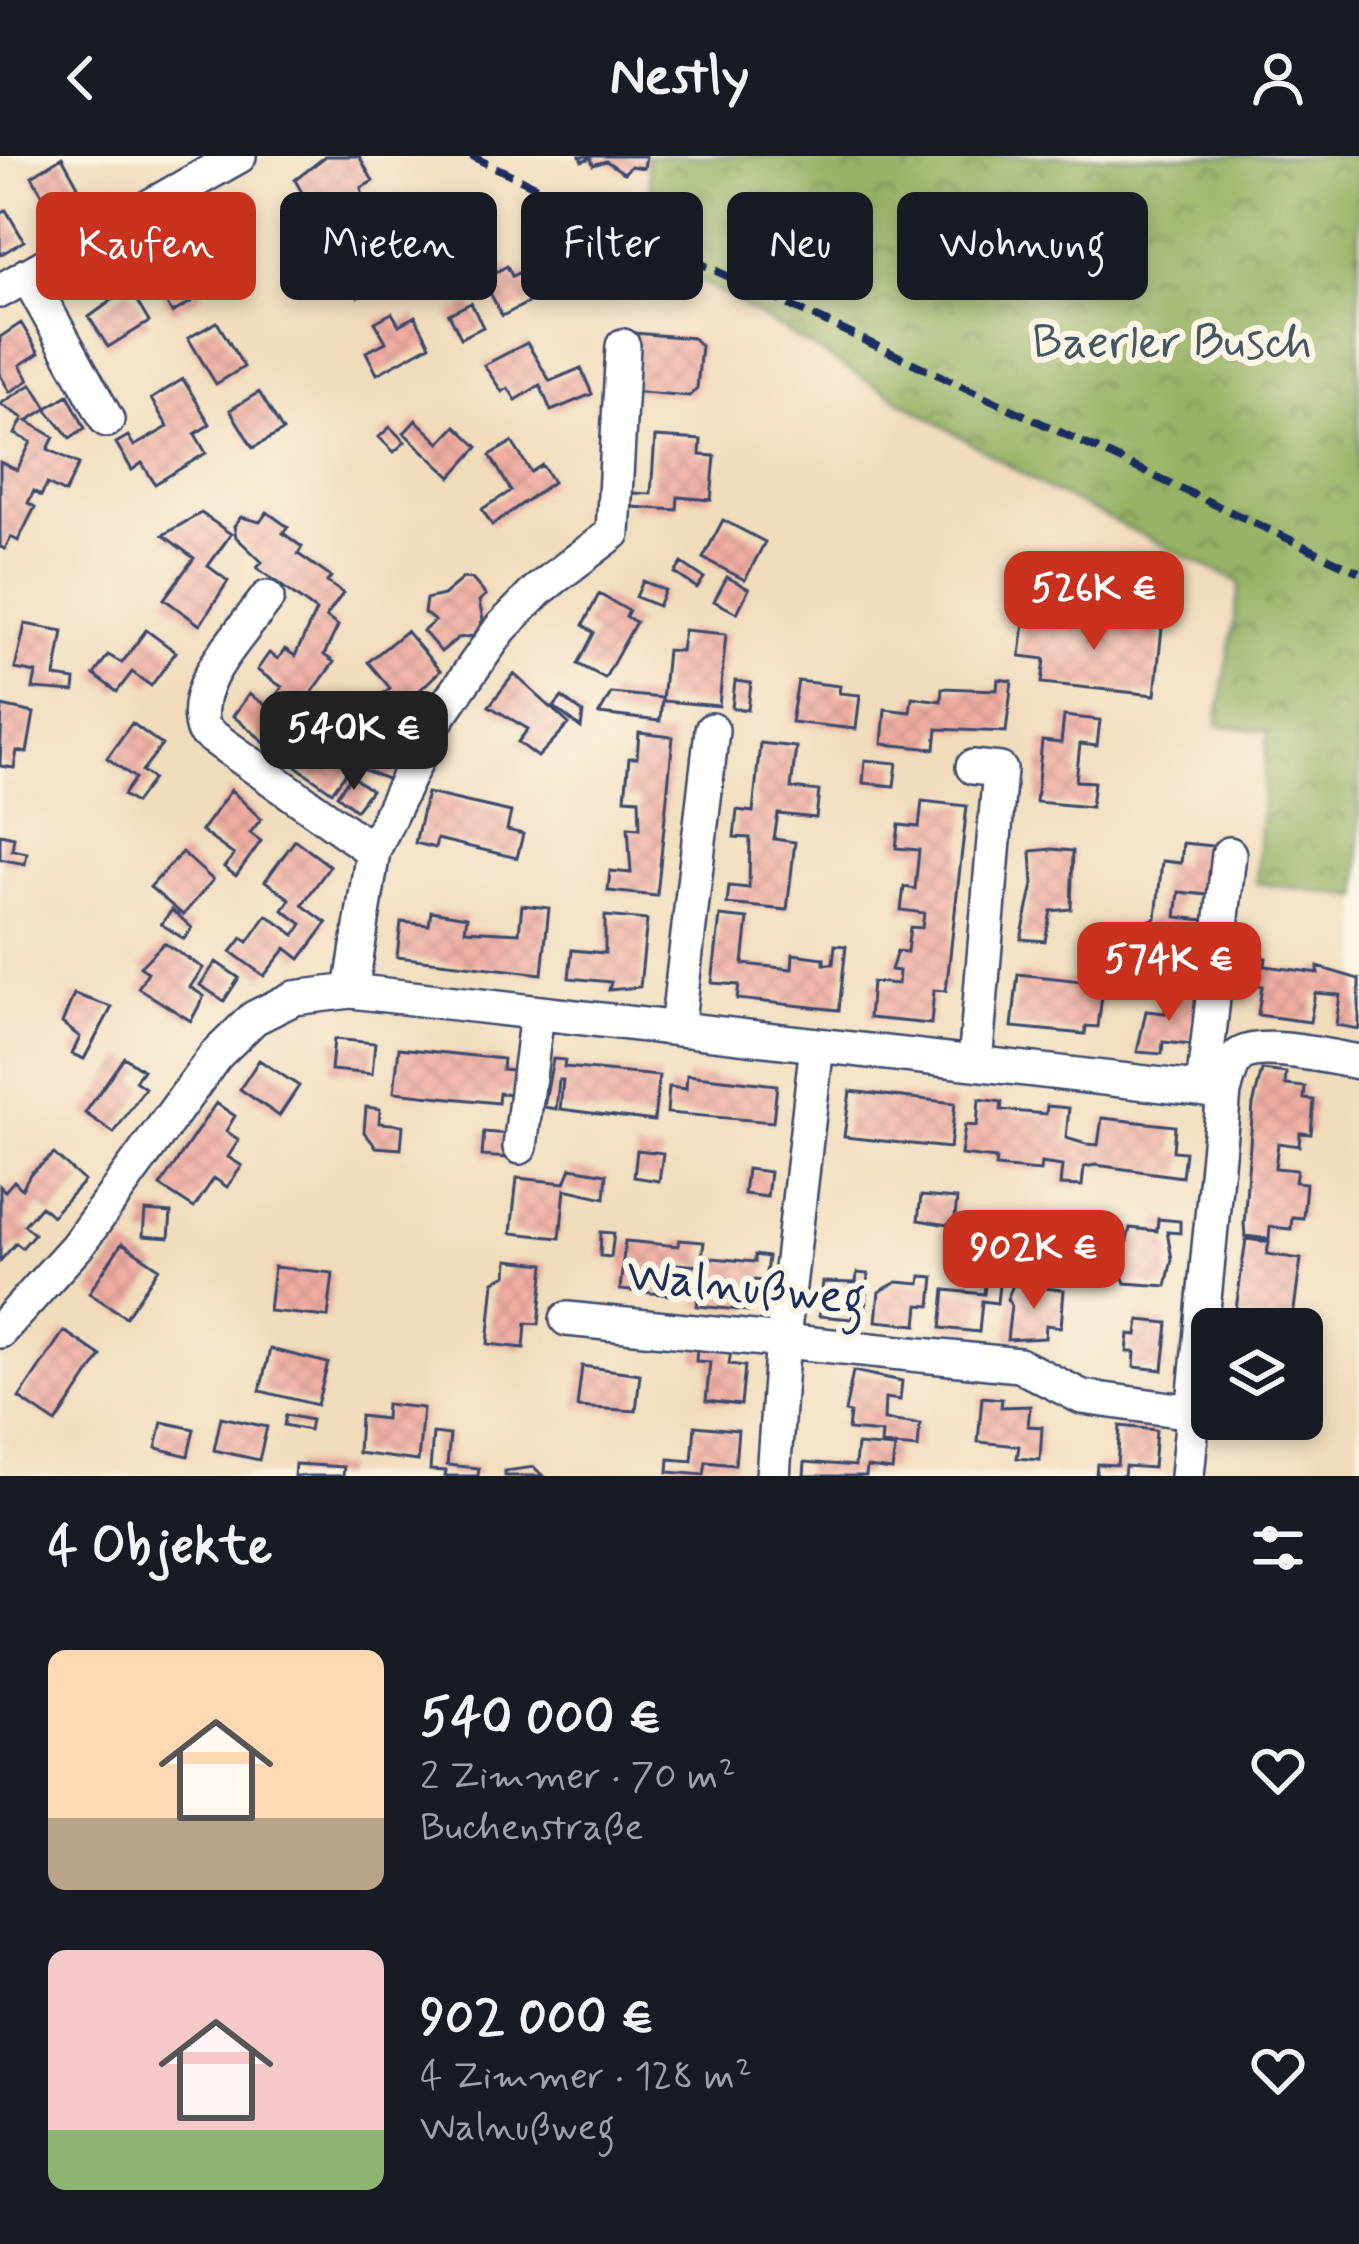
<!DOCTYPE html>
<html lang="de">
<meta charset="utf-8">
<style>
body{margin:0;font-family:Mynerve,sans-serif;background:#242831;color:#f1f3f6;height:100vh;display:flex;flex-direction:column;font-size:45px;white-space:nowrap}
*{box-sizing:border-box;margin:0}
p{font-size:39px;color:#9ea1a6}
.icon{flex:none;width:66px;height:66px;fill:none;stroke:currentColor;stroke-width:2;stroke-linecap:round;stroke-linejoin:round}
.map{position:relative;height:1320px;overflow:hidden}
.sheet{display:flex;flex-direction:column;background:#171b24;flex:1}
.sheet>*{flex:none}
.banner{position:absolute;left:36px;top:36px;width:1287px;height:108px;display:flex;gap:24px}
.buttons{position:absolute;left:1191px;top:1152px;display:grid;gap:24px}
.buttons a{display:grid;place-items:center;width:132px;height:132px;border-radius:18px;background:#171b24;box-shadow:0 6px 18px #0003;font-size:60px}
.price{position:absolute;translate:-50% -102px;padding:0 27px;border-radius:24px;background:#c8321e;color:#fff;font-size:39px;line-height:78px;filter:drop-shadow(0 3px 6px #0008)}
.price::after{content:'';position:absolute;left:50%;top:72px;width:36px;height:27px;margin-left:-18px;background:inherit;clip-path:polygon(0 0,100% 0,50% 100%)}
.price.selected{background:#222;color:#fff}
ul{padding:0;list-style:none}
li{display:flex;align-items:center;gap:36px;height:300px;padding:0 48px}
li span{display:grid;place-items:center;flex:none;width:336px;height:240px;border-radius:18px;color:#555}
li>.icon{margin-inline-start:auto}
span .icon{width:144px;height:144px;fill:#fffc;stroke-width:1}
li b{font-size:51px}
h2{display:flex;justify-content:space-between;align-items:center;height:144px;padding:0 48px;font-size:51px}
.pill{padding:0 42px;border-radius:18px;background:#171b24;box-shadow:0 6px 18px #0003;font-size:42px;line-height:108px}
.pill.selected{background:#c8321e;color:#fff}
header{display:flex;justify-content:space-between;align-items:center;height:156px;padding:0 48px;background:#171b24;font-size:54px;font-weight:700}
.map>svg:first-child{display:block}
.forest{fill:url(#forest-crowns);stroke:#5a7162;stroke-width:3}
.building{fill:url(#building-cross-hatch)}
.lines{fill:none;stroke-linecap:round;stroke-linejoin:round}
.minor-casing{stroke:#3b496c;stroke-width:38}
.minor{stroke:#fff;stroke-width:33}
.rail{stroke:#1b2f5e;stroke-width:8;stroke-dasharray:18 9;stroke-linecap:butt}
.labels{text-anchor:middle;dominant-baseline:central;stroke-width:12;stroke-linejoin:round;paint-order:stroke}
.park-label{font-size:48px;fill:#445864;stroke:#fcf5e5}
.street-label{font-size:48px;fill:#1b2f5e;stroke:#fcf5e5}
</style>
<header><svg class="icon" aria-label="back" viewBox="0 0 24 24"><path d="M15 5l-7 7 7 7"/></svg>Nestly<svg class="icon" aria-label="person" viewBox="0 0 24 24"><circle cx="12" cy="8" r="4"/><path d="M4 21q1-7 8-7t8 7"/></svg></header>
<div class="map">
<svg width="1359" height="1320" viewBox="0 0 1359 1320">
<defs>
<pattern id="forest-crowns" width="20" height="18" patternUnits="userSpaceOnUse" patternTransform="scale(3)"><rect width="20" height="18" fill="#98b366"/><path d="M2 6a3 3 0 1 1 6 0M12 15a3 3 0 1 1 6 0" fill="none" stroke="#7b9257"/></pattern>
<pattern id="building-cross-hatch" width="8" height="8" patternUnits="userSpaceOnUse" patternTransform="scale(3)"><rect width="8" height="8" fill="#f0ada2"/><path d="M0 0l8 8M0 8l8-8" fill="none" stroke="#cd958e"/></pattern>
</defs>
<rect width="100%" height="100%" fill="#fcf5e5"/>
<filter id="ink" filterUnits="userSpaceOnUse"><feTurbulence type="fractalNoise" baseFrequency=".00833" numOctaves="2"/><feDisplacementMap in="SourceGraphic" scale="24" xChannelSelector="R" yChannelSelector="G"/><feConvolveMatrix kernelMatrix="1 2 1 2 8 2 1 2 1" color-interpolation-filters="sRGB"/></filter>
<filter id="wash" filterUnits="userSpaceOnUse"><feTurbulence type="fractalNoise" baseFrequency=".004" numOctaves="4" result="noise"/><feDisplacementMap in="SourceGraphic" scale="48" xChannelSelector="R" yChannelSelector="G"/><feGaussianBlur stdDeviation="2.7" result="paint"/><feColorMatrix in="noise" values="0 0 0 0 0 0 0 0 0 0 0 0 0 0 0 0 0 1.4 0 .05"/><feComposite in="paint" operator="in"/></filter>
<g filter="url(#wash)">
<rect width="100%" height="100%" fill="#f0dcbb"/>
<path class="forest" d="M646 0H1359V741L1256 727 1268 575 1217 569 1240 427 1046 332 661 101Z"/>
<g id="blocks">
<path class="building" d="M326 0H359L373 25 361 32 365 49 344 61 339 50 316 62 295 24Z
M580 0H646L644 12 631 10 624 17 606 5 593 9 591 2 582 5Z
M62 1 78 30 48 49 32 20Z
M227 42 245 73 231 81 236 100 213 113 185 66Z
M6 54 24 85 0 99V57Z
M551 82 577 97 570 109 544 94Z
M381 86 399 119 358 141 340 108Z
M179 99 203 139 172 157 149 117Z
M507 110 512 120 524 114 539 141 502 160 483 123Z
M129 132 149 166 108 191 89 161Z
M471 147 483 171 461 182 449 158Z
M392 157 399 169 415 160 430 189 377 218 366 196 386 186 375 166Z
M217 166 244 211 216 228 188 182Z
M21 167 39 197 20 209 29 224 10 236 0 219V181Z
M634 177 693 182 701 190 697 232 689 240 629 235Z
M527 187 550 225 581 212 592 238 551 255 540 229 516 244 508 232 502 236 484 209Z
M183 223 210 268 195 278 206 297 155 328 142 307 132 314 116 287 128 280 134 290 168 271 151 243Z
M32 228 47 252 68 239 85 272 70 282 46 253 27 265 54 281 48 293 79 308 65 337 47 328 41 340 34 335 28 347 35 351 18 385 11 381 5 393 0 391V306L17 314 31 286 15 278 23 262 0 248Z
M259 236 283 275 253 292 230 254Z
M416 264 440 287 456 270 478 291 451 321 404 277Z
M390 271 405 286 394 296 379 281Z
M655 281 701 284 700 299 715 300 711 344 678 341 677 354 632 351 633 337 651 338Z
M512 286 531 316 542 309 553 326 492 369 482 353 511 335 490 299Z
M267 356 288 371 283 377 302 391 298 398 331 421 327 426 343 437 326 461 338 470 324 499 334 506 304 548 330 567 325 574 345 588 337 599 351 610 332 636 297 611 314 588 289 569 272 592 233 560 249 538 268 551 282 531 257 514 269 497 278 503 285 493 295 500 316 455 257 412 262 406 236 381 234 370 241 361 260 366Z
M201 357 231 378 208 410 228 425 200 469 164 443 194 402 163 379Z
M723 364 765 386 745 424 703 402Z
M682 407 704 422 697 432 675 417Z
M727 421 749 433 737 457 714 445Z
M463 422 472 423 486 439 479 445 483 464 474 480 458 482 441 496 423 475 435 465 424 457 426 443 443 439Z
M643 425 665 434 658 450 636 441Z
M599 438 629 455 626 461 636 466 605 522 578 508 594 477 583 469Z
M1025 458 1162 472 1155 539 1042 527 1045 503 1020 500Z
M25 468 63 475 55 521 75 524 74 536 33 533 36 517 15 513Z
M146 474 176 496 151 530 132 516 117 536 94 519 108 499 122 507Z
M684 474 726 478 719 550 662 545 667 494 681 495Z
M406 475 440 515 382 570 366 552 390 532 368 506Z
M514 518 569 568 538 601 518 586 528 573 489 550Z
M998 523 1012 525 1006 576 937 573 935 593 882 588 885 553 910 556 912 541 941 545 942 532 997 534Z
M735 525 751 527 748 554 732 552Z
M798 525 840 530 839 537 860 539 856 573 791 566Z
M611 537 662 542 660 565 599 558Z
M562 541 583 557 581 572 554 551Z
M2 550 34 557 27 597 17 595 14 612 0 610Z
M1064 560 1100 564 1097 590 1080 588 1076 625 1094 626 1091 651 1036 646 1042 585 1061 587Z
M132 567 162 589 142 615 153 623 135 647 123 639 135 622 107 602Z
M376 574 405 586 389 624 360 612Z
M639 577 673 581 657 740 608 735 610 715 631 717 628 671 640 672 639 643 625 642 629 602H637Z
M760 587 796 591 791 632 819 635 816 662 778 658 774 683 795 686 787 754 727 748 729 730 749 732 750 682 734 681 737 654 753 656Z
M865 604 897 607 894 630 863 627Z
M351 620 371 634 356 654 337 639Z
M231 634 261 663 250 677 261 685 236 720 224 711 234 699 201 675Z
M427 637 511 656 507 674 523 678 517 702 437 683 435 692 415 687Z
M922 645 967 650 946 835 934 834 931 868 869 862 872 826 898 828 899 815 891 814 897 795 907 796 910 771 922 772 924 757 901 754 904 731 915 733 919 694 896 692 899 669 919 671Z
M0 678 14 681 12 694 27 697 25 708 0 703Z
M295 684 330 710 302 749 327 767 300 803 286 792 264 820 231 796 242 782 248 786 267 759 295 779 302 768 283 754 290 743 265 725Z
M1183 687 1213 690 1207 739 1179 736 1176 761 1205 764 1199 813 1171 810 1169 835 1146 833 1153 784 1141 782 1142 767 1156 762 1162 705 1181 707Z
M1052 693 1073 695 1071 753 1051 755 1045 785 1021 783 1033 729 1031 695Z
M182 696 213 724 183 759 150 731Z
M522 749 549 752 542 818 397 801 401 766 429 769 431 755 467 761 465 774 519 777Z
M172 754 192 772 184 783 161 768Z
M605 760 647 764 640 831 609 834 611 826 569 822 572 794 605 797Z
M720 760 748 763 743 808 792 813 793 798 824 802V808H833L835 789 846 790 839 854 737 843 739 829 712 827Z
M164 787 203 812 190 831 204 840 191 865 138 832 148 816 140 811Z
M1246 799 1266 802 1265 810 1318 817V811L1359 823V873L1336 869 1340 839 1315 837 1310 866 1258 859 1262 830 1243 827Z
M216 806 239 822 224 845 200 829Z
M1018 818 1091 826 1090 839 1102 840 1098 871 1086 870 1085 878 1012 871Z
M1167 837 1197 839 1191 889 1163 886 1162 898 1137 896 1146 855 1165 857Z
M74 838 112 851 84 903 72 898 80 881 62 867Z
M334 883 375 887 372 918 331 914Z
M399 892 503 903 502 913 515 914 512 938 499 937 498 947 394 936Z
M124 901 143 914 135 925 145 932 114 977 85 957Z
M553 903 565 904 564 911 659 920 654 965 560 953 563 924H559L556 953 544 951Z
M259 904 299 930 279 960 240 933Z
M1262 914 1286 917 1285 929 1305 931 1304 943 1314 944 1311 978 1300 977 1299 990 1278 987 1275 1012 1297 1014 1295 1026 1306 1027 1303 1062 1292 1061 1291 1073 1270 1071 1269 1083 1245 1080 1244 1068 1253 949Z
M687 919 777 929 773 966 667 957 669 931 686 933Z
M850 935 955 947 950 992 844 981Z
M979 943 1002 946 1001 954 1046 958 1047 950 1069 952 1066 982 1086 988 1098 989 1102 962 1175 970 1173 995 1185 996 1182 1021 1096 1009 1084 1011 1082 1030 1060 1029 1062 1010 1041 1007 1040 1015 995 1011 996 1003 961 999 965 969 977 970Z
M216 947 235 960 226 975 239 984 228 1001 242 1010 227 1031 214 1022 194 1052 160 1030Z
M366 951 380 953 379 967 403 969 401 993 376 991 364 976Z
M484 976 508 978 506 1002 482 1000Z
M637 994 663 997 659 1025 634 1021Z
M54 998 84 1025 52 1060 41 1050 24 1069 34 1078 22 1092 16 1087 0 1105V1030L5 1035 14 1025 22 1033 30 1018Z
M571 1012 607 1018 605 1042 565 1033 560 1082 511 1077 517 1022 565 1027Z
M747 1013 770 1016 767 1041 744 1038Z
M921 1040 957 1043 954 1070 918 1064Z
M145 1055 171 1057 169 1082 143 1080Z
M1158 1063 1180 1065V1077L1167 1076 1172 1103 1166 1130 1125 1127 1120 1114 1130 1072 1157 1075Z
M601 1076 614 1077 611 1101 600 1100Z
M1246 1083 1269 1086 1267 1098 1301 1103 1292 1168 1235 1160Z
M679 1084 704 1086 702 1101 755 1106V1099L768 1101 765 1125 753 1124 750 1155 697 1150 701 1110 677 1108 673 1139 620 1134 625 1085 678 1090Z
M122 1087 159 1112 126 1161 89 1137Z
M508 1104 545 1108 539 1168 526 1167 524 1192 488 1188 494 1125 507 1119Z
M987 1109 1001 1110 997 1147 982 1145 979 1176 941 1172 945 1134 984 1138Z
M274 1111 333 1117 328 1161 269 1155Z
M857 1117 868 1118 865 1155 853 1154 852 1163 819 1160 823 1126 856 1127Z
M921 1120 934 1121 931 1150 919 1149 917 1169 876 1165 879 1136 897 1126 920 1128Z
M1013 1129 1064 1134 1061 1171 1046 1169 1045 1182 1007 1184 1011 1149 1007 1143Z
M1139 1164 1168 1167 1163 1214 1134 1211 1135 1196H1127L1129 1178 1137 1179Z
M64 1175 101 1200 56 1267 19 1242Z
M697 1191 731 1194 729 1208 745 1210 741 1249 706 1245 710 1206 696 1205Z
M270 1193 328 1207 317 1249 260 1235Z
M582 1210 640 1218 636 1255 577 1251Z
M853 1215 902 1225 900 1244 885 1242 884 1264 920 1268 918 1292 881 1289 882 1277 848 1274 850 1257 845 1256Z
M982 1241 1002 1243 1001 1251 1030 1250 1028 1270 1042 1271 1040 1304 1017 1302 1019 1290 978 1286Z
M386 1248 423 1252 418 1305 358 1297 360 1260 385 1263Z
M286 1259 311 1264 309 1274 284 1269Z
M221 1261 267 1271 259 1304 214 1294Z
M162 1266 194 1273 188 1300 156 1292Z
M695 1270 738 1274 735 1309 706 1306 704 1319 668 1316 669 1303 692 1305Z
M1120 1270 1156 1274 1153 1312 1125 1310 1124 1320 1096 1319 1097 1308 1117 1309Z
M433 1277 450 1279 447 1309 479 1312 478 1320H445L446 1315 430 1314Z
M857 1289 895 1292 892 1314 867 1311 866 1320H804L805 1306 855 1310Z
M295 1308 344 1311 343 1320H294Z
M534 1311 543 1320H505V1315Z"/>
</g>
</g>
<g filter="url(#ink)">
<use href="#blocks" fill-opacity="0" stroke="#3b496c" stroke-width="3"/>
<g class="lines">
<g class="minor-casing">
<path id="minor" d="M27 119 107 264
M0 135 239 0
M267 442C241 479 188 528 203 574L373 695
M973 611 1000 614 975 907
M351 835 1224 936
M677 873 712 574
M1203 933 1229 698
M520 991 537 857
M567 1163 1019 1209 1082 1241 1193 1256
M0 1175 77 1090 215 900 254 862 294 842 351 835 373 695 434 567 501 472 537 435 613 377 623 190
M773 1320 783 1182 817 889
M1187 1320 1224 936C1228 924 1230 907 1240 899 1261 884 1333 902 1359 906"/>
</g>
<use href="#minor" class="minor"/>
<path class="rail" d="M471 0 1359 416"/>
</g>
</g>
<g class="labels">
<g class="park-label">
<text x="1172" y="187">Baerler Busch</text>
</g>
<g class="street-label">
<text transform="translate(746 1132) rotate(6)">Walnußweg</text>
</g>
</g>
</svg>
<div class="buttons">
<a><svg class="icon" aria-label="layers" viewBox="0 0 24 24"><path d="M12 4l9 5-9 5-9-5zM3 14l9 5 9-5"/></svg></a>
</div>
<b class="price" style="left:1094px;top:497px">526K €</b>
<b class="price selected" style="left:354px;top:637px">540K €</b>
<b class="price" style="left:1169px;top:868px">574K €</b>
<b class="price" style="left:1034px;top:1156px">902K €</b>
<div class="banner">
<a class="pill selected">Kaufen</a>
<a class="pill">Mieten</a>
<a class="pill">Filter</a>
<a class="pill">Neu</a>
<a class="pill">Wohnung</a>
</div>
</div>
<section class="sheet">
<h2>4 Objekte<svg class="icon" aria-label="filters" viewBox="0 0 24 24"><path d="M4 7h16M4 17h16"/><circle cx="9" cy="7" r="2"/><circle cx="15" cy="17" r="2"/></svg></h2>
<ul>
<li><span style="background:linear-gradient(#ffd9b3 70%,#b9a48a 0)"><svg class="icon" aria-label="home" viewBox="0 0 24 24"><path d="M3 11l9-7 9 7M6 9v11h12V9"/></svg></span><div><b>540 000 €</b><p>2 Zimmer · 70 m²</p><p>Buchenstraße</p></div><svg class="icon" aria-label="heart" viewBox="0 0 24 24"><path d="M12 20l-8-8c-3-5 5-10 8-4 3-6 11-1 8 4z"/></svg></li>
<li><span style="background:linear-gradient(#f6c9c9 75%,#8fb573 0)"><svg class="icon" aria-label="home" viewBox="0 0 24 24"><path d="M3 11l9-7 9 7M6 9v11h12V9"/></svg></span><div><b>902 000 €</b><p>4 Zimmer · 128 m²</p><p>Walnußweg</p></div><svg class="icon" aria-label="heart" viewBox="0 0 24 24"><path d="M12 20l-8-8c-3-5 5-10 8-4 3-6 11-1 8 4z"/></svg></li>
</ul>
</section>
